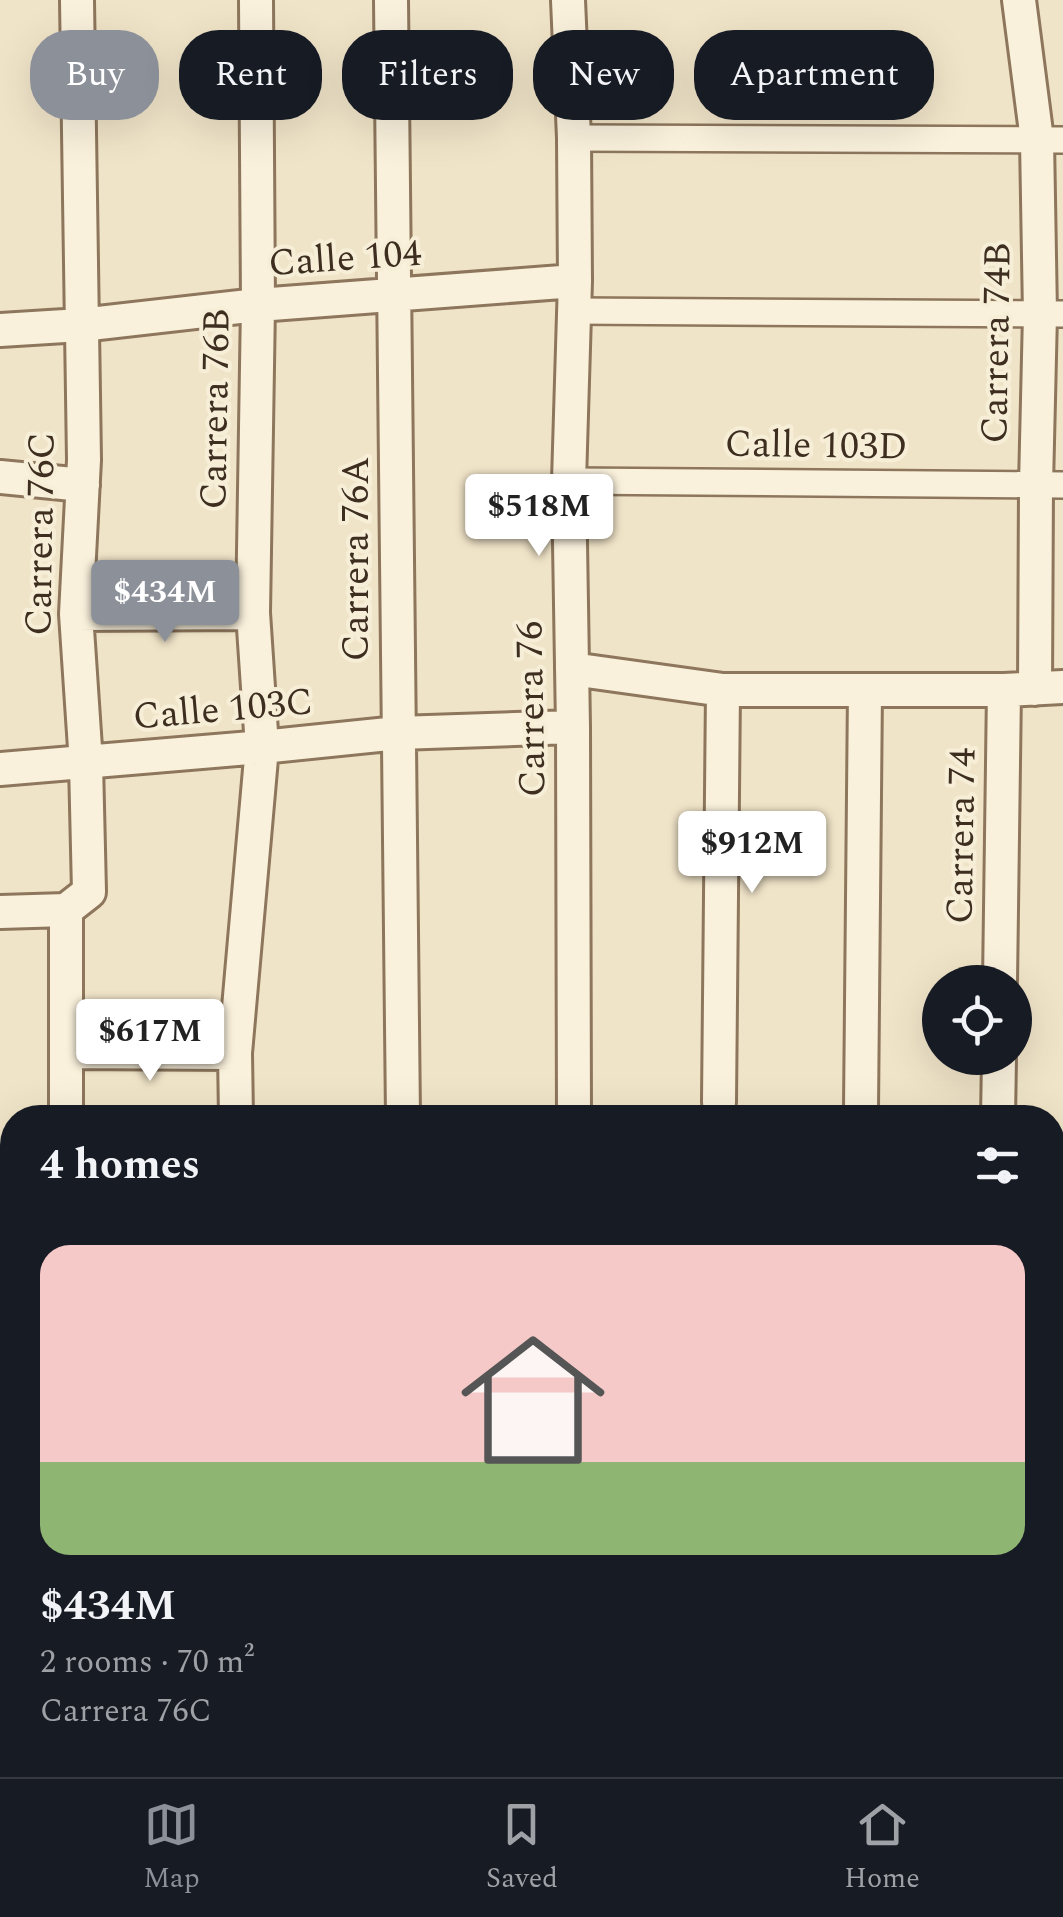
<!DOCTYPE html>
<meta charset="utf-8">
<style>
body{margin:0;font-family:Spectral,serif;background:#242831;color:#f1f3f6;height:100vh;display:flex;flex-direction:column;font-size:38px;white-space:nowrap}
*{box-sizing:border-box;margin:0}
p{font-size:32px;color:#9ea1a6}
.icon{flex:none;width:55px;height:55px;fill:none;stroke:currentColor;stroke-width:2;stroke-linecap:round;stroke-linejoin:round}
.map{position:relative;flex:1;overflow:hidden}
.sheet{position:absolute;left:0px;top:1105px;width:1065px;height:672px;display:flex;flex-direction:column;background:#171b24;border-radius:40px 40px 0 0;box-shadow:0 10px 40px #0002}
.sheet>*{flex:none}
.hud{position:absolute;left:30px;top:30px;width:1005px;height:90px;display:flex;gap:20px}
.fabs{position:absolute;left:922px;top:965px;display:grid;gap:20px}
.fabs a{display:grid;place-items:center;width:110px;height:110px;border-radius:50%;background:#171b24;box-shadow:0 10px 40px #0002;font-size:50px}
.price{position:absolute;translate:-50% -85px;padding:0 22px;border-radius:10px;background:#fff;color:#222;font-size:32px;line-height:65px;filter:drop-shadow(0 2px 5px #0008)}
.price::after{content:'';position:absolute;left:50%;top:60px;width:30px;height:22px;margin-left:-15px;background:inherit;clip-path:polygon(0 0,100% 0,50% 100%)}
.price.on{background:#8c9099;color:#fff}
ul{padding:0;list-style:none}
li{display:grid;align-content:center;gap:20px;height:530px;padding:0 40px}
li span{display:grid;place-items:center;height:310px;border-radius:30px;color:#555}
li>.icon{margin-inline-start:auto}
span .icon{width:180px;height:180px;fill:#fffc;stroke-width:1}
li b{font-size:42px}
h2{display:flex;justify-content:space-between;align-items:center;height:120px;padding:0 40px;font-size:42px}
.chip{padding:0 35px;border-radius:40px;background:#171b24;box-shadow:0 10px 40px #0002;font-size:35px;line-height:90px}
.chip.on{background:#8c9099;color:#fff}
.tab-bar{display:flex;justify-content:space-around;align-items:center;height:140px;border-top:2px solid #363941;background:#171b24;font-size:28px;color:#9ea1a6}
.tab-bar a{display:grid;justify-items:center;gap:5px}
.tab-bar .on{color:#8c9099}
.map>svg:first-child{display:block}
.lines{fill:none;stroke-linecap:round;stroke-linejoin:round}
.pedestrian-casing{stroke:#8d765c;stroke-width:30}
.minor-casing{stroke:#8d765c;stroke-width:38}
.path{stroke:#8d765c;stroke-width:5;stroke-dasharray:8 5;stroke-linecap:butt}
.pedestrian{stroke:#faf1dc;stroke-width:25}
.minor{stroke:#faf1dc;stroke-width:32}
.labels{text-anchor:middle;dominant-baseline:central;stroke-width:8;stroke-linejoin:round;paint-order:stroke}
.street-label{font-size:38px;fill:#3d2e20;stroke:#f7eed8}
</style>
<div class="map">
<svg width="1063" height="1777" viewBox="0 0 1063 1777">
<rect width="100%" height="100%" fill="#f0e4c8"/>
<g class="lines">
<g class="pedestrian-casing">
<path id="pedestrian" d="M574 138 1063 140
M574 311 1063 314
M569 481 1063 485"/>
</g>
<g class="minor-casing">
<path id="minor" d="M391 0 403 1118
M568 0 574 138 575 281 569 481 573 727 574 1118
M1019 0 1037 140 1040 314 1036 485 1035 689
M0 330 81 325 258 305 575 281
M0 477 83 485
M76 614 253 613
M572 669 723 690H1004L1063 687
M0 769 262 747 398 733 573 727
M0 912 66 910
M1000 982 1004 690
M67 1052 235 1053
M719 1102 723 690
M861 1109 865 690
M66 1118V910L89 892 86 763 76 614 84 460 77 0
M236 1118 235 1053 262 747 253 613 258 305 256 0
M998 1118 999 1058
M1052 1177 1063 1178
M0 1227 12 1226
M0 1408 12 1406
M1052 1591H1063
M0 1613 12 1611
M561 1765V1777
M68 1777V1765"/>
</g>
<path class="path" d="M711 1777V1765
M852 1777V1765
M993 1777V1765"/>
<use href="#pedestrian" class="pedestrian"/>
<use href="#minor" class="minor"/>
</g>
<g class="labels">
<g class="street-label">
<text transform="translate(345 259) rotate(-4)">Calle 104</text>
<text transform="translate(997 343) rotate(-89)">Carrera 74B</text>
<text transform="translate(216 409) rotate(-89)">Carrera 76B</text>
<text transform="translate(816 446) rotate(1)">Calle 103D</text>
<text transform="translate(41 534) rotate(-89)">Carrera 76C</text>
<text transform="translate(357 559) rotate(-90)">Carrera 76A</text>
<text transform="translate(532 709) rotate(-91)">Carrera 76</text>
<text transform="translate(223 710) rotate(-5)">Calle 103C</text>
<text transform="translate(962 836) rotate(-89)">Carrera 74</text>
</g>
</g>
</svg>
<div class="fabs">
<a><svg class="icon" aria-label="locate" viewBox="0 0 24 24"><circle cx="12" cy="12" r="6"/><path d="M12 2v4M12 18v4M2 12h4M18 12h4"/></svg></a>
</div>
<b class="price" style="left:539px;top:559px">$518M</b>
<b class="price on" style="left:165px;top:645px">$434M</b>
<b class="price" style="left:752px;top:896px">$912M</b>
<b class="price" style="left:150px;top:1084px">$617M</b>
<div class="hud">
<a class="chip on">Buy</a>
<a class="chip">Rent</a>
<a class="chip">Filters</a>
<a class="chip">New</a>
<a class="chip">Apartment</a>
</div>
<section class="sheet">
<h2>4 homes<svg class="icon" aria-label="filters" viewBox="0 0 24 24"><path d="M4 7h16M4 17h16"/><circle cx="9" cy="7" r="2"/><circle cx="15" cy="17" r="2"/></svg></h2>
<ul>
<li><span style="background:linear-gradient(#f6c9c9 70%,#8fb573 0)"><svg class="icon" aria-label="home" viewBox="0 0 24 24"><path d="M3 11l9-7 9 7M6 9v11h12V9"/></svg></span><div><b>$434M</b><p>2 rooms · 70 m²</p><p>Carrera 76C</p></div></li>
</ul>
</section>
</div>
<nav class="tab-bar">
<a class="on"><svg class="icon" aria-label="map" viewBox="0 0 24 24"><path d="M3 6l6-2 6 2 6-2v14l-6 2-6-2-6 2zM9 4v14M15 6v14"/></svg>Map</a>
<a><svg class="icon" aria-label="saved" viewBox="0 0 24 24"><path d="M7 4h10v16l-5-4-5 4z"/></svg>Saved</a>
<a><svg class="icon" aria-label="home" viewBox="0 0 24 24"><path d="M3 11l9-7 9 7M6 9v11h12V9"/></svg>Home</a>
</nav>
